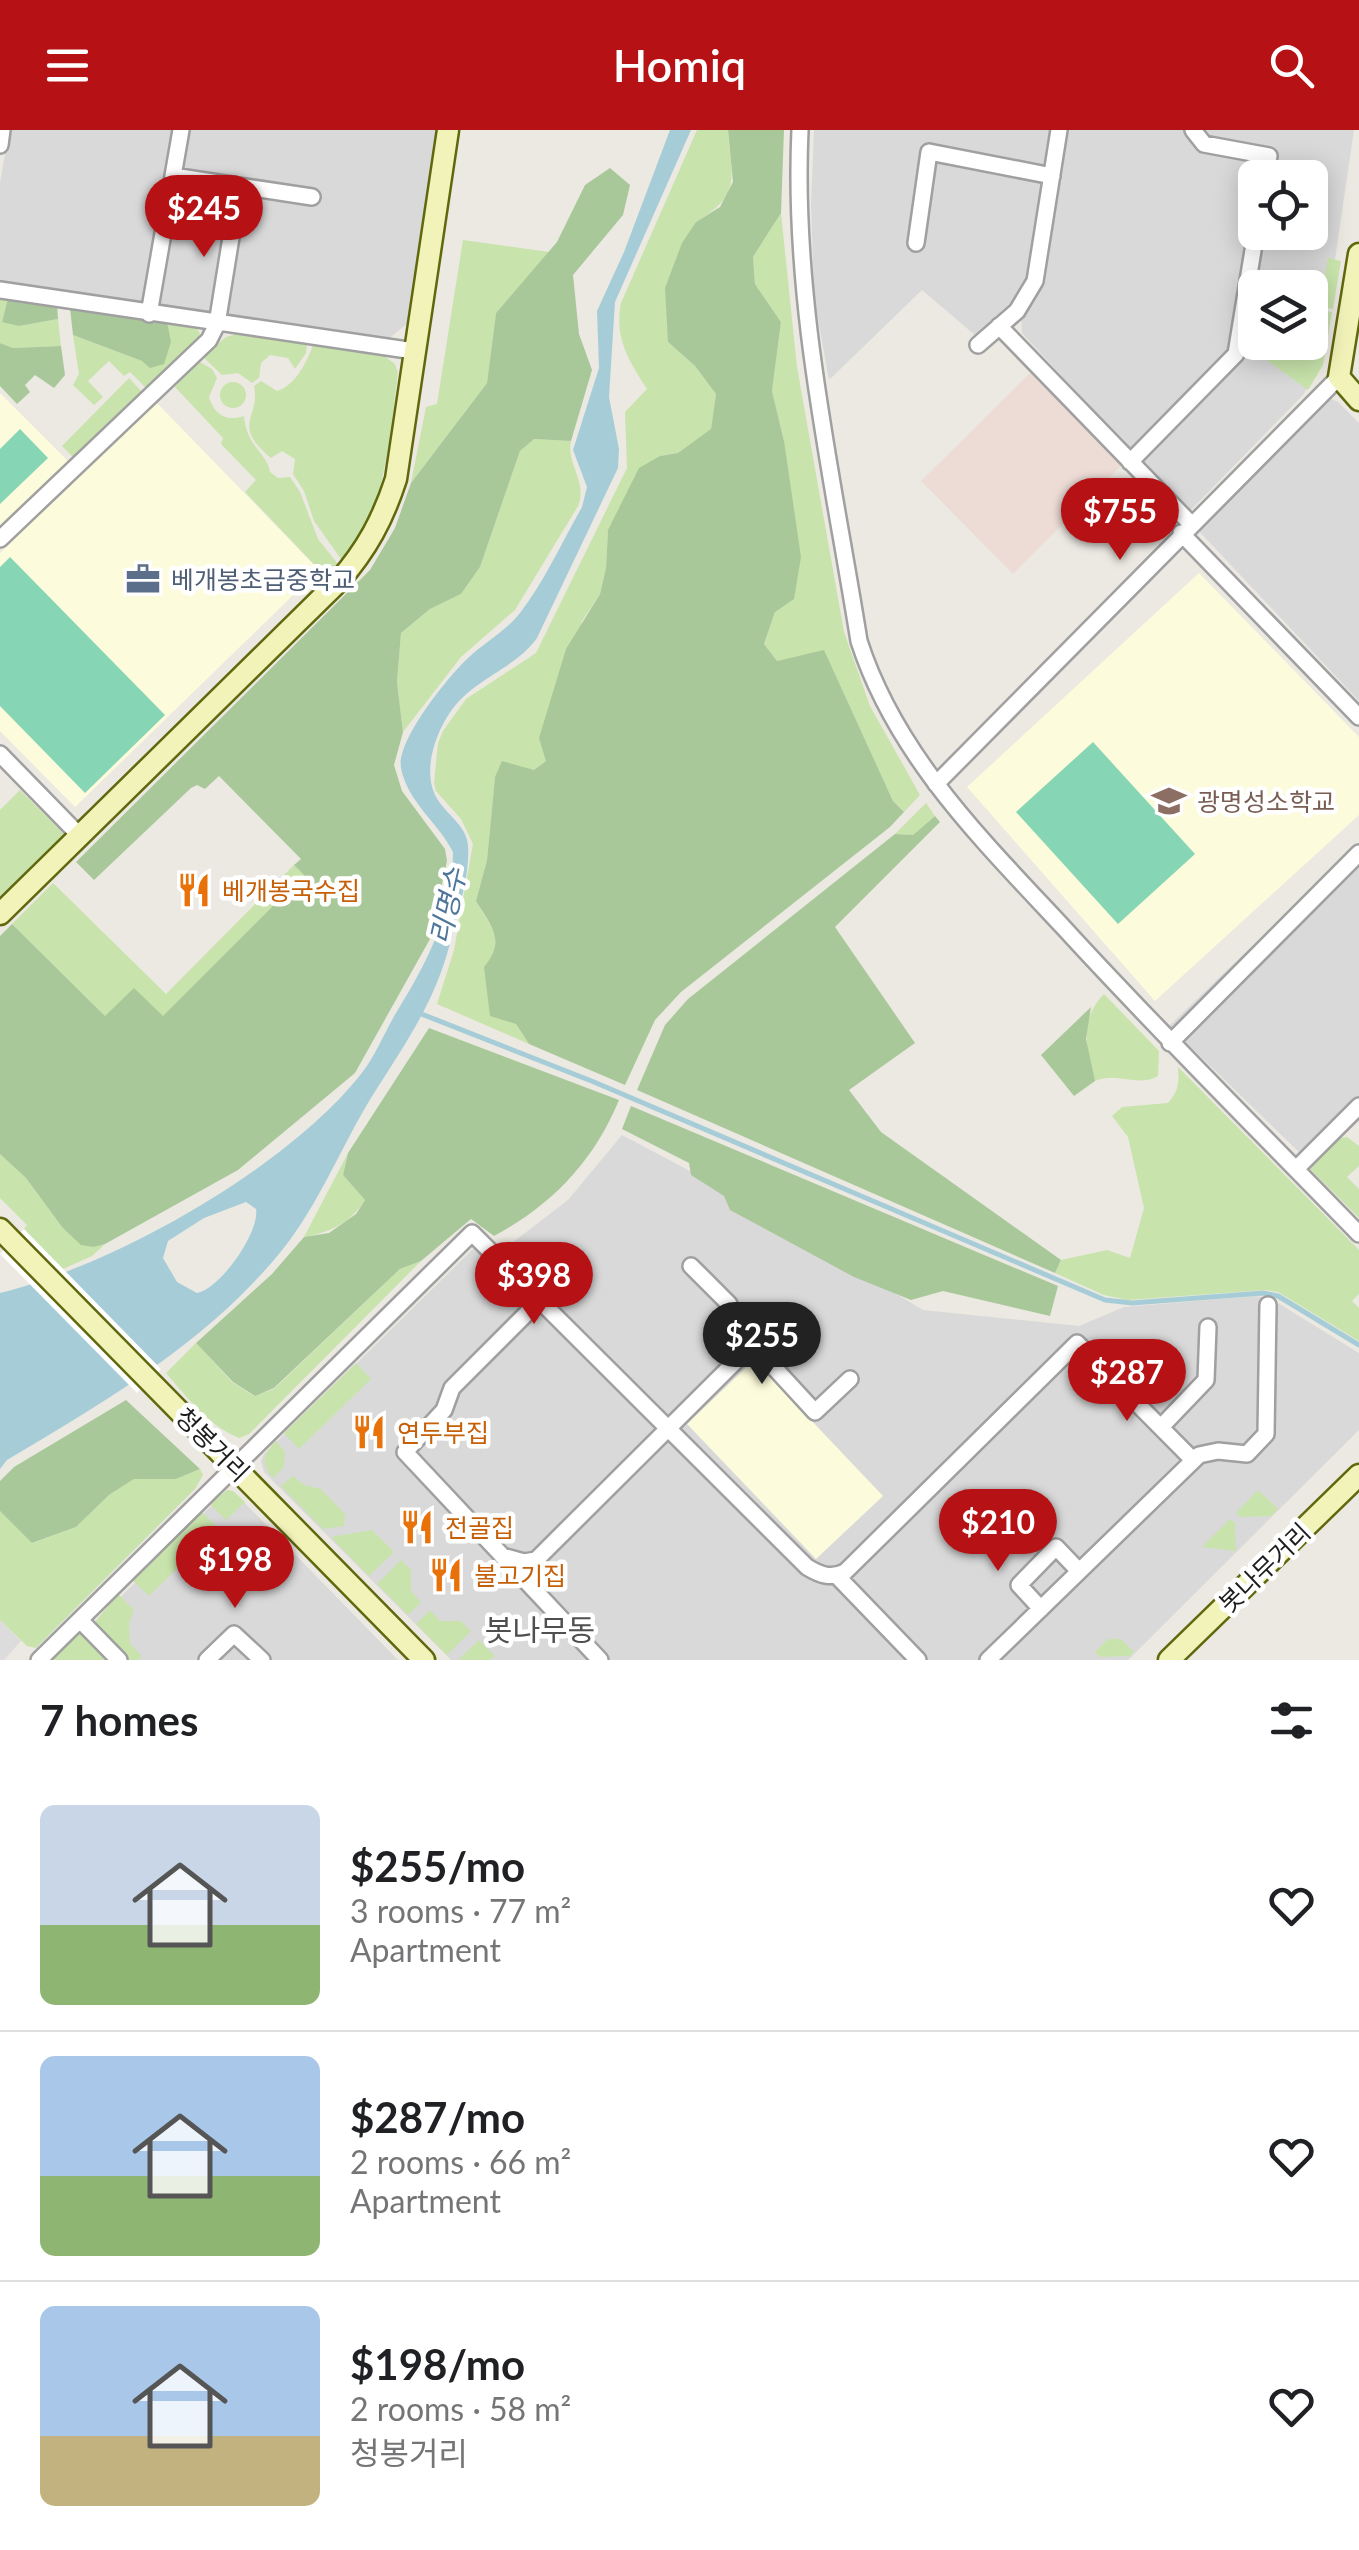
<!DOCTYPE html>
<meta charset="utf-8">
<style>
body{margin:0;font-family:Lato,"Noto Sans KR",sans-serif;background:#f6f6f6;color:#202124;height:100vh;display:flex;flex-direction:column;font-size:38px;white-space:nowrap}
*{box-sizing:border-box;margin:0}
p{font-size:32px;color:#757577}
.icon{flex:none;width:55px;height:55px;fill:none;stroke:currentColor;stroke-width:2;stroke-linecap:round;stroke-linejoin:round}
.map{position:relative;height:1530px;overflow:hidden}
.details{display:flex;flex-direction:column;background:#fff;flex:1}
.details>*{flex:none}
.tools{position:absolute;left:1238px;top:30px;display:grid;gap:20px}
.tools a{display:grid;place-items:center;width:90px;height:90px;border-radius:15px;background:#fff;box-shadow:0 5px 25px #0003;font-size:50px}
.price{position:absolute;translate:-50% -85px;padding:0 22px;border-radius:35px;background:#b61114;color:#fff;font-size:32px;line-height:65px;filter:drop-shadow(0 2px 5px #0008)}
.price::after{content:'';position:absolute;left:50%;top:60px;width:30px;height:22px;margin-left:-15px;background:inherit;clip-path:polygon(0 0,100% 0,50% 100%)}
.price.current{background:#222;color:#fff}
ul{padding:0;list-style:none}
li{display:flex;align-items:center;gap:30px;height:250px;padding:0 40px}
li+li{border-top:2px solid #e0e0e0}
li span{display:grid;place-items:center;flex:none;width:280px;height:200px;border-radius:15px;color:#555}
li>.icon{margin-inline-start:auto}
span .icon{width:120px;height:120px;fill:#fffc;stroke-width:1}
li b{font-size:42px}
h2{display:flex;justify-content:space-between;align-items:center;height:120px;padding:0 40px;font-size:42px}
header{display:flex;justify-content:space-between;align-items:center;height:130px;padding:0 40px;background:#b61114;color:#fff;font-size:45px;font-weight:600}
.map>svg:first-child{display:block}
.residential{fill:#dad9d9;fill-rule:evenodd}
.education{fill:#fcfbdb}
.military{fill:#eddcd6}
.grass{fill:#c8e3ab}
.forest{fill:#a9c89a}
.pitch{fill:#86d5b5}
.parking{fill:#dcdcdc}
.water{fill:#a6cdd7;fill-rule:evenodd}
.pier{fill:#fff}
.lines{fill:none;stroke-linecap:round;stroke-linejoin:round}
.stream{stroke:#a6cdd7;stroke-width:5}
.street-casing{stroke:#a0a0a0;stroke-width:20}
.secondary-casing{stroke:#60680e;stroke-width:25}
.street{stroke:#fff;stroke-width:15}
.secondary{stroke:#f2f3b9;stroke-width:20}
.labels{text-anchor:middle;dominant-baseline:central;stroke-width:9;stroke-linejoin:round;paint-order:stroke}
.service-label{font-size:25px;fill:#4e5e75;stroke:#fff;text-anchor:start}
.education-label{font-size:25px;fill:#785e54;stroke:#fff;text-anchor:start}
.food-label{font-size:25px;fill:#c56008;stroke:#fff;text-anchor:start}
.street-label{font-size:25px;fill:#1c1c1c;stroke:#fff}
.water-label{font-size:28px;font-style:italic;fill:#4e769b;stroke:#fff}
.quarter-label{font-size:30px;fill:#4f4f4f;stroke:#fff}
</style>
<header><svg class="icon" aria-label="menu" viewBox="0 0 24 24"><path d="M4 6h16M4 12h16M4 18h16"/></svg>Homiq<svg class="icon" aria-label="search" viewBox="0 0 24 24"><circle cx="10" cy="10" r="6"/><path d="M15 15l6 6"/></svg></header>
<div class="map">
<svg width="1359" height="1530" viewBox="0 0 1359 1530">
<rect width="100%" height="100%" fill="#ece9e2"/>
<path class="residential" d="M9 0H440L408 193 388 209 0 156V53Z
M814 0H1052L1028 146 1021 162 1011 176 976 206 922 160 829 250 814 167 811 74Z
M1067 0H1354L1319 238 1303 265 1188 383 1022 203 1021 187 1041 151ZM1255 48H1310V102H1255ZM1255 158H1310V212H1255Z
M1329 268 1338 272 1359 293V571L1197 399 1321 271Z
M1359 713V968L1302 1025 1169 896Z
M622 1005 692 1042 923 1180 1079 1196 1124 1177 1257 1166 1273 1170 1359 1223V1300L1128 1530H451L264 1342 261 1331 264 1324 474 1118 487 1132 568 1070Z
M223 1364 240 1368 398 1530H58Z"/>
<path class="education" d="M0 263 68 331 0 398Z
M154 270 319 440 75 677 0 601V423Z
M1199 443 1359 607V685L1155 871 967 657Z
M754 1230 883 1366 816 1429 687 1294Z"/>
<path class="military" d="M1030 243 1122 335 1013 444 921 351Z"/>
<path class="grass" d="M697 0H728C731 48 743 64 696 92L668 212 695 236 716 264 711 300 678 323 660 326 608 400 606 438 600 464 582 491 546 631 534 640 495 647 487 730 476 771 495 803V824L516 894 529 914 437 874 454 820 473 714 461 689 436 661 434 653 438 613 443 601 466 569 536 523 627 338 625 282 647 259C629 231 614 208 621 173Z
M781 83 797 237 844 502 870 576 920 665 904 682 893 671 824 521 777 531 764 514 775 482 784 311 772 261 781 192 755 154 753 127Z
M463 110 549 122 496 183 487 253 411 353 426 277 437 274Z
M1328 128 1341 131 1333 179 1320 177Z
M0 167 8 168 2 191 19 196 58 189 61 216 13 218 0 213Z
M1254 169 1255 212H1310V178L1332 182 1323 235 1308 260 1257 223 1246 221Z
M167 192 196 198 200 203 197 212 146 258 130 242 124 246 109 231 88 251 103 267 94 275 73 255 79 244 73 205 142 231 151 238Z
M243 202 303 211 307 214 306 223 295 239 288 228 270 225 261 233 259 248 252 253 238 243 222 245 203 227 226 207Z
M313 215 383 225 395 234 398 243C390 298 386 392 341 429L314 391 304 361 293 344 295 329 282 321 271 328C230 294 261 288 254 256L261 251 277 261C295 256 307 232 313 215Z
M198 231 212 239 217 248 209 267C214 285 227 292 244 286 247 318 266 321 270 342L278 348 290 347 300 362 318 409 338 434 327 448 245 362 256 350 221 314 223 308 175 257Z
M129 248 142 262 75 329 62 316Z
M220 265a13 13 0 1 1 26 0a13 13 0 1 1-26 0Z
M533 309 571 311C566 335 588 351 578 376L515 480 461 527 403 602 397 552 401 503 430 479 461 464 480 437 520 321Z
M20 660 65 705 0 769V680Z
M926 673 935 686 913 705 895 704Z
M294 735 304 745 163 887H106L12 794 53 753 166 864Z
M1104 864 1159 921 1158 946C1138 958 1117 941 1095 951 1086 920 1079 889 1104 864Z
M1178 937 1359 1120V1164L1352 1171 1359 1178V1211L1278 1162 1265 1160 1128 1170 1104 1165 1055 1143 1061 1130 1107 1120 1130 1128 1144 1078 1128 1007 1112 986 1122 977 1168 973C1179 961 1179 952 1178 937Z
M1347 1007 1359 1016V1036L1347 1047 1359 1059V1088L1310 1039 1340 1008Z
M348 1023 343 1045 365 1070C350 1093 331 1102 304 1107Z
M0 1024 26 1048 62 1097 94 1117 105 1114 92 1126 63 1139 24 1099 27 1095 0 1068Z
M421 1131 249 1304 239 1308C209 1296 187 1267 166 1243L196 1213 232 1252 254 1266 274 1259 400 1139Z
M356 1233 371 1249 299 1319 284 1303Z
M276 1311 285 1322 284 1337 273 1348C261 1335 263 1323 276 1311Z
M200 1339 203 1345 195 1359 36 1518 27 1516 0 1490V1381L33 1413 76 1397 109 1365 134 1349H176Z
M293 1346 304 1355 321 1359 345 1384 344 1396 323 1399 281 1356Z
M227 1360 233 1361 245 1372 226 1390 210 1374Z
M1258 1360 1278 1379 1271 1386 1241 1387 1236 1383Z
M202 1382 218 1398 149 1466 132 1450Z
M1230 1389 1235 1393 1236 1421 1202 1417Z
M372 1400 394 1422 369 1446 331 1407Z
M401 1430 411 1440V1461L421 1472 408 1485 377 1454Z
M118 1464 134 1480 129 1493 130 1514 142 1526 138 1530H129L98 1501 94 1493Z
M430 1480 440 1491H461L471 1501 447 1525 416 1494Z
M80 1501 109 1530H51Z
M1108 1509H1121L1134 1522 1130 1526 1100 1527 1095 1522Z
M479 1510 495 1526 490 1530H458Z"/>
<path class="forest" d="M728 0H784L781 83 753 127 755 154 781 192 772 261 784 311 801 427 794 469 775 482 764 514 777 531 824 520 893 671 904 682 890 697 681 862 655 890 625 955 529 914 516 894 490 886 484 837C506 811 492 797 476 771L487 730 495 647 502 631 534 640 546 631 539 608 566 519 600 464 606 438 608 400 639 338 660 326 678 323 711 299 716 264 695 236 668 212 665 158 682 113 696 92 720 77 733 52Z
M610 38 630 55 623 85 573 145 579 204 592 240 571 311 534 309 520 321 480 437 461 464 430 479 401 503 397 552 403 602 394 635 402 661 445 719 447 731 430 809 355 943 238 1040 105 1114 94 1117 81 1115 62 1097 26 1048 0 1024V806L12 794 105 886 134 858 163 886 304 745 294 735 301 729 219 646 205 659 197 655 191 658 94 750 76 732 370 440 395 398 411 353 487 253 496 183 557 112 585 55Z
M8 168 57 175 58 189 19 196 2 192Z
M70 178 167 192 171 212 164 234 150 238 142 231 73 205Z
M0 213 13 218 61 216 65 245 54 258 35 245 25 255 30 262 17 274 0 256Z
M935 686 940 692 835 797 915 913 849 960 881 1002 1061 1130 1055 1143 637 960 665 895 688 869 895 704 913 705Z
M1091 877 1086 909 1095 951 1074 966 1041 925Z
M429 898 619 970C594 1031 552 1075 494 1106L471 1089 421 1131 400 1139 274 1258 255 1266 233 1252 196 1213 272 1144 304 1107 329 1103 356 1084 365 1070 343 1045 348 1023Z
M631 976 1058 1156 1050 1186 943 1161 911 1170 854 1147 730 1080 724 1066 691 1045 689 1033 622 999Z
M126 1270 200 1339 176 1349H134L109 1365 76 1397 32 1413 0 1381V1351L14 1337Z"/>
<path class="pitch" d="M20 299 48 328 0 374V319Z
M10 427 165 585 85 663 0 576V437Z
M1093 612 1195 724 1118 794 1016 682Z"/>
<path class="parking" d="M0 1490 21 1511 4 1530H0Z"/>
<path class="water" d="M670 0H691L615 172 609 267 619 319 618 338 537 508C515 539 473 549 451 581 434 605 420 647 440 673 450 687 467 697 468 716 470 747 457 784 450 813 435 873 403 917 371 968 341 1017 319 1074 283 1119 209 1211 106 1271 7 1330L0 1339V1163C115 1135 287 1038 361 944 377 924 385 900 399 878 429 829 453 781 453 722 438 692 408 673 401 638 396 611 448 547 467 529 484 513 506 501 520 483 544 452 562 412 582 377L587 357 573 320 599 238 597 181 624 122ZM246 1072 256 1079C260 1102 220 1159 197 1163L177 1152 163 1128 168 1111 204 1088Z"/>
<path class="pier" d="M24 1099 161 1239 137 1263 0 1124Z"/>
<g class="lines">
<path class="stream" d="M419 883 594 952 1105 1170 1132 1173 1263 1163 1278 1166 1359 1215"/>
<g class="street-casing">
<path id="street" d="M800 0C792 171 832 342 859 511 896 626 983 711 1064 798 1160 903 1260 1002 1359 1104
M1193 0 1204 14 1269 26 1265 48
M0 15 2 0
M173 46 312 67
M916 113 929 22 1052 46
M0 160 414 221
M149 184 181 0
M999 196 1191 394
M978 215 1017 181 1035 151 1059 0
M1130 332 1236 224 1256 102
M1181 403 1359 587
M0 409 209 210 217 194 233 95 166 84
M0 624 80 706
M936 654 1339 247
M1170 913 1359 723
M1296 1039 1359 976
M691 1136 729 1174 736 1196 815 1282 850 1249
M540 1170 452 1258 444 1280 405 1322 600 1530
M1161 1297 1206 1250 1208 1197
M502 1426 524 1432 536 1430 753 1214
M837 1446 918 1530
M1041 1479 1019 1455 1056 1417 1079 1441
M80 1490 119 1530
M39 1530 472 1103 807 1437C820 1445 831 1449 845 1442L1077 1213 1193 1330
M207 1530 234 1504 262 1530
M988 1530 1199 1325 1218 1321 1247 1324 1266 1304 1268 1175"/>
</g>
<g class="secondary-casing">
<path id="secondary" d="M1359 124 1339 247 1359 270
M0 784 339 451C367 419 383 389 396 349L448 0
M0 1099 424 1530
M1169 1530 1359 1345"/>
</g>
<use href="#street" class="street"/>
<use href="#secondary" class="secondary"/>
</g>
<defs>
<g id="office-bare" transform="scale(2.7)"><path d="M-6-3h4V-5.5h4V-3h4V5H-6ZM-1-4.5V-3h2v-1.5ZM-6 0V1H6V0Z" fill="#5c6f8a" stroke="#fff" stroke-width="2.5" paint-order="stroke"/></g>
<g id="school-bare" transform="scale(2.7)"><path d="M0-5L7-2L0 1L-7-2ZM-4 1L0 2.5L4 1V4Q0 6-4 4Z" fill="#8d6e63" stroke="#fff" stroke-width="2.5" paint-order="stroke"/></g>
<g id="restaurant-bare" transform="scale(2.7)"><path d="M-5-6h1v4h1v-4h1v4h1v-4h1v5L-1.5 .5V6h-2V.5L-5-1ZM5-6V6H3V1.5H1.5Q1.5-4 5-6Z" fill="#e8710a" stroke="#fff" stroke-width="2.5" paint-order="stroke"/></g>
</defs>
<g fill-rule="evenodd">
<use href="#office-bare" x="143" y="449"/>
<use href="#school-bare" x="1169" y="671"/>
<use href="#restaurant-bare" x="194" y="760"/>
<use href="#restaurant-bare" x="369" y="1302"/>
<use href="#restaurant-bare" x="417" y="1397"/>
<use href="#restaurant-bare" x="446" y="1445"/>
</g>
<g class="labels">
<g class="service-label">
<text x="171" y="449">베개봉초급중학교</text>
</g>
<g class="education-label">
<text x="1197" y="671">광명성소학교</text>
</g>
<g class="food-label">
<text x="222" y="760">베개봉국수집</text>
<text x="397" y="1302">연두부집</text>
<text x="445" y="1397">전골집</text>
<text x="474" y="1445">불고기집</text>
</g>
<g class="street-label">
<text transform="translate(213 1314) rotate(45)">청봉거리</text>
<text transform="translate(1264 1437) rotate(-44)">봇나무거리</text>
</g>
<g class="water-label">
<text transform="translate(447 776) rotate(-77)">리명수</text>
</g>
<g class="quarter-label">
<text x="540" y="1499">봇나무동</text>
</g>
</g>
</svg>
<div class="tools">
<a><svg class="icon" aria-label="locate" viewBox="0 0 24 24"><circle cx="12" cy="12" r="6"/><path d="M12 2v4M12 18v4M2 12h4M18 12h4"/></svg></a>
<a><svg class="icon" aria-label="layers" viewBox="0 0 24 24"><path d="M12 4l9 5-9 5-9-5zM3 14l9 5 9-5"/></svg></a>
</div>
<b class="price" style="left:204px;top:130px">$245</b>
<b class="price" style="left:1120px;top:433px">$755</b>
<b class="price" style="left:534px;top:1197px">$398</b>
<b class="price current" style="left:762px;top:1257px">$255</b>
<b class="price" style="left:1127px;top:1294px">$287</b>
<b class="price" style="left:998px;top:1444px">$210</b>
<b class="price" style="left:235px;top:1481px">$198</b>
</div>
<section class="details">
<h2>7 homes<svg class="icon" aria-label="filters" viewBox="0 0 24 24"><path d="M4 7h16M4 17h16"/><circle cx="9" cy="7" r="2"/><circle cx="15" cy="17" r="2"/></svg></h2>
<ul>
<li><span style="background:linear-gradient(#c9d6e8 60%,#8fb573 0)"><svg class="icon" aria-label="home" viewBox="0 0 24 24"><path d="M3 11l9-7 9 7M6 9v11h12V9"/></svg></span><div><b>$255/mo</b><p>3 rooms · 77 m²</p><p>Apartment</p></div><svg class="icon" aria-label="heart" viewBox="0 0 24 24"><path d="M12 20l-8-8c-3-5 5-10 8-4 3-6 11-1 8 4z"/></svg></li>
<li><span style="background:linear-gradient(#a9c7e8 60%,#8fb573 0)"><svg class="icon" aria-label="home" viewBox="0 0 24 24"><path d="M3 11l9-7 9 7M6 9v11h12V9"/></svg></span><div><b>$287/mo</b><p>2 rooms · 66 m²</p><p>Apartment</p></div><svg class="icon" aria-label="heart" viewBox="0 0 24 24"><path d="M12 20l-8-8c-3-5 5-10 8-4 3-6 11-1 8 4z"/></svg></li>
<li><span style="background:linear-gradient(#a9c7e8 65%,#c2b280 0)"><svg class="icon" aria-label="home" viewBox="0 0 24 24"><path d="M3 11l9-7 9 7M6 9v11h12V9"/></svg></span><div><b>$198/mo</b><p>2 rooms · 58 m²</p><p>청봉거리</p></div><svg class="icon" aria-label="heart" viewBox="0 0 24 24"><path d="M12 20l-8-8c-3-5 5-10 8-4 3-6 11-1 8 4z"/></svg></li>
</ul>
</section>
